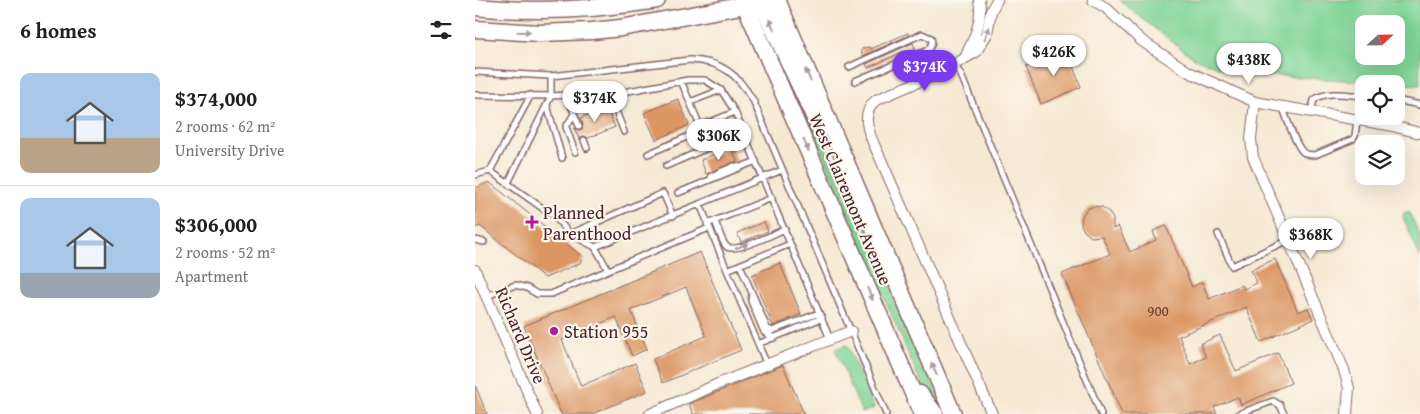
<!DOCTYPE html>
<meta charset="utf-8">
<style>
body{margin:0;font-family:"Gentium Book Plus",serif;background:#f6f6f6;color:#202124;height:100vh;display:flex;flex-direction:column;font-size:19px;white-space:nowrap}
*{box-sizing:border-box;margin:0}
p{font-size:16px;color:#757577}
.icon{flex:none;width:28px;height:28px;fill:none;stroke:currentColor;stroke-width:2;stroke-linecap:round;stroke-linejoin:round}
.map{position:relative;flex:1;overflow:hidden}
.details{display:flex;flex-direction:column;background:#fff;width:475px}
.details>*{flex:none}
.needle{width:32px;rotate:68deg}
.fabs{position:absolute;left:880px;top:15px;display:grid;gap:10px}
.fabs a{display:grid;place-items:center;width:50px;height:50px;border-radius:10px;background:#fff;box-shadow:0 5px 20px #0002;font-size:25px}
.price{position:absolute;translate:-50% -42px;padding:0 11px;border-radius:18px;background:#fff;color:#222;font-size:16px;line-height:32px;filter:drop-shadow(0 1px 2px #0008)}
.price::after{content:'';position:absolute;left:50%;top:30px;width:15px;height:11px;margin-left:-8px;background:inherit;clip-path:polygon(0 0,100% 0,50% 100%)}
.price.selected{background:#7c3aed;color:#fff}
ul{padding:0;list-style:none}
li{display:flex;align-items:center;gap:15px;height:125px;padding:0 20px}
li+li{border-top:1px solid #e0e0e0}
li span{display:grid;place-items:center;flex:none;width:140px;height:100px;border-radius:10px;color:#555}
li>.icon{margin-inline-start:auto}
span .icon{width:60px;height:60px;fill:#fffc;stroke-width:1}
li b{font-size:21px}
h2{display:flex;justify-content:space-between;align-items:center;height:60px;padding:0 20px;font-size:21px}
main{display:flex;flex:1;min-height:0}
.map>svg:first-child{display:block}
.green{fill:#7ed497;stroke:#647a61;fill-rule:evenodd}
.building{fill:#db9664}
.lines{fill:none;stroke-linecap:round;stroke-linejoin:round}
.lane-casing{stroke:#866666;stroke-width:8}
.street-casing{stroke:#866666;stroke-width:12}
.primary-casing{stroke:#866666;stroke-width:19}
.lane{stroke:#fff;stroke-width:5}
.street{stroke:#fff;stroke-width:10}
.primary{stroke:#fff;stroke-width:16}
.oneway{fill:#ae9aa0}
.poi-dot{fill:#b5179e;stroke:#fbf7ec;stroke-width:2}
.labels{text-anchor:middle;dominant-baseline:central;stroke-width:4.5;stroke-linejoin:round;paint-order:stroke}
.number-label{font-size:15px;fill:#6e3d39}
.street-label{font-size:18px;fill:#4a1f2b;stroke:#fbf7ec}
.poi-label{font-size:18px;fill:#4a1f2b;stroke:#fbf7ec;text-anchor:start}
</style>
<main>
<section class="details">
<h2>6 homes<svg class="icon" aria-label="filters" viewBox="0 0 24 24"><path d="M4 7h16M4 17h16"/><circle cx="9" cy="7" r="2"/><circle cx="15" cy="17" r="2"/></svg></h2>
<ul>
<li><span style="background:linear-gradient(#a9c7e8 65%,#b9a48a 0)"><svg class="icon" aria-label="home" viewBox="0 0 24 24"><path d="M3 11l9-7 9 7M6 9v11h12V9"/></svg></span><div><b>$374,000</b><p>2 rooms · 62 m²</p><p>University Drive</p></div></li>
<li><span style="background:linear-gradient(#a9c7e8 75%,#9aa5b1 0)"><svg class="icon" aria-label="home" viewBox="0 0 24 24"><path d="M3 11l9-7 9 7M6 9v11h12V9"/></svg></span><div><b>$306,000</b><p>2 rooms · 52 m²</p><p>Apartment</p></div></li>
</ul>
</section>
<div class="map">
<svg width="945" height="414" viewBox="0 0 945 414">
<rect width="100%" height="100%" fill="#fbf7ec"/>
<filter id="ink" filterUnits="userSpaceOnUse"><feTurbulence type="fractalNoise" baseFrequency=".02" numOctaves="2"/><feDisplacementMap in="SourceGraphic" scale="10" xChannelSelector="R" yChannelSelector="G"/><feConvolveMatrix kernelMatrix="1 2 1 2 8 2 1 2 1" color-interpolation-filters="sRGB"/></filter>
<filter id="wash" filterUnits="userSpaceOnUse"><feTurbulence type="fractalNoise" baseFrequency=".0096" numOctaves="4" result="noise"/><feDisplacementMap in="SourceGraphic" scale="20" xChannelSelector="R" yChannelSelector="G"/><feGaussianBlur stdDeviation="1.12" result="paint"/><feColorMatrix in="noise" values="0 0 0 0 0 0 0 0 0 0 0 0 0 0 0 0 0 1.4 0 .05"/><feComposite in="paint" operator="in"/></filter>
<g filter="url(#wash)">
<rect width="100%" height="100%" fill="#f6e9d4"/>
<path class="green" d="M645 0H945V85L759 73 719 58 658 12ZM889 24H921V56H889Z
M336 119 347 139 364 178 388 221 471 414H465L442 374 333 120Z
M932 212 935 213 945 236V257L928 217 929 213Z
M372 345 399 408 387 413 360 349Z"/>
<g id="blocks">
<path class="building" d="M433 33 434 35 388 56 386 51 388 48 395 47 396 49Z
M438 43 440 48 439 51 431 55 429 51 393 68 391 64Z
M592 51 606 87 566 104 551 67Z
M203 99 214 125 181 140 169 113Z
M120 107 122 112 131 108 140 127 113 138 110 136H107L105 141 99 128 104 130 107 129 108 125 106 118 112 115 110 111Z
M256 147 262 161 231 174 226 160Z
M14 182 108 257 105 263 70 278 5 226 0 228V188Z
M619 206 627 207 634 212 638 219V229L643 226 655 252 681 240 678 231 691 226 717 287 727 282 734 299 767 285 769 289 782 283 776 270 800 259 823 312 833 308 838 319 786 342 771 307 704 336 715 364 731 357 725 344 745 335 761 371 803 353 816 383 766 405 763 397 739 407 742 414H647L587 274 635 254 627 236 616 237 609 231 606 224 607 216 612 209Z
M289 222 293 231 266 242 262 233Z
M225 252 266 350 188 383 178 359 231 336 211 287 156 310 172 349 157 356 141 317 87 340 106 386 160 363 172 391 117 414H86L49 326Z
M305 263 326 314 298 326 277 275Z
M308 365 329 414H218L214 404Z
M0 385 12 414H0Z"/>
</g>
</g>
<g filter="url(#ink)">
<use href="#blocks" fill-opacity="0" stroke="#866666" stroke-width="1"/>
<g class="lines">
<g class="lane-casing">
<path id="lane" d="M480 65 486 75 626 414
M374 67 447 34 456 38C458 44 456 47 451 51L380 81
M0 72 76 76 215 60C247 61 262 74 278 100L411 414
M206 81 225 126
M134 93 149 132
M0 95 76 96 148 92 213 80H230L246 90 260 112 355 339
M92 95 104 126
M921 100 945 105
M215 102 246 90
M72 105 87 158
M808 108C812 119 820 145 828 152 832 155 836 155 840 155L878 139 880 136 882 120
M836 112 839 100C851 90 874 95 889 96
M99 114 91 127 100 152
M109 140 112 148
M173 154 223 132 225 126 260 112
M191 166 269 132
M15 171 56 95
M0 175 15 171 80 217 95 234 120 247 133 270
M236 176 259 166 265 167
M33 183 76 96V76
M203 193 281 161
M225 204 252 270 315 244
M240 221C243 228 246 240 251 246 258 255 300 233 310 229
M232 224 297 198
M95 234 188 193 198 216
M743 234 757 266 813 240
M0 240 9 242
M120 247 307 170
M265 265 292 328 297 331 344 313
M252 270 292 365
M277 294 276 301 289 332 299 338
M12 296 40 285 52 288 62 294H76L234 228
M283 344 347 318
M763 414 798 401 805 405 809 414"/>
</g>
<g class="street-casing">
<path id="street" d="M618 0 631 8 667 41 700 63 714 72 780 102 913 125 945 133
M490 58C499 38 508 22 504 0
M780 102 776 139 778 157 869 370 874 388 872 414
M0 270 62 414
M175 414 243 384 376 331
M517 414 407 162C399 143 381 117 401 100L466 72 501 52 512 34 516 11 522 0"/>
</g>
<g class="primary-casing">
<path id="primary" d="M268 0 447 414
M285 0 345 129
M302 0 478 414
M0 7C62 13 120 10 182 0
M0 29 64 33 117 31 146 28 298 0
M445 394 460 414"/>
</g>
<use href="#lane" class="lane"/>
<use href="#street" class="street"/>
<use href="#primary" class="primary"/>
</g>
<defs><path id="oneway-solid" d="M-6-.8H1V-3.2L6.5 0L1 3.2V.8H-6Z" transform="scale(1.25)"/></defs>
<g class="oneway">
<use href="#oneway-solid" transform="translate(297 25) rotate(-114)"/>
<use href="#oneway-solid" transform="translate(49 32) rotate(2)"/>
<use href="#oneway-solid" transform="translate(512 33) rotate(-70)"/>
<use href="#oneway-solid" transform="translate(333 75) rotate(-113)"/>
<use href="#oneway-solid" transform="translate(331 145) rotate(67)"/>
<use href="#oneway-solid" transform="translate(267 246) rotate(-21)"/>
<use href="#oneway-solid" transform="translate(395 294) rotate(67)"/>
<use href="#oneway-solid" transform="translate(459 369) rotate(-113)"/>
</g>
</g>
<g class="poi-dot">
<path d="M54.5 214.5h5v5h5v5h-5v5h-5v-5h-5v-5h5z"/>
<circle cx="79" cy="331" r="5"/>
</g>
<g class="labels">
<g class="number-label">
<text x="683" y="310">900</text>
</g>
<g class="street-label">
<text transform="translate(376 199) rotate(67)">West Clairemont Avenue</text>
<text transform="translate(46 335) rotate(67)">Richard Drive</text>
</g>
<g class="poi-label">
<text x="68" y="212">Planned<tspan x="68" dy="21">Parenthood</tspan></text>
<text x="89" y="331">Station 955</text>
</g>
</g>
</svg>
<div class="fabs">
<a><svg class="needle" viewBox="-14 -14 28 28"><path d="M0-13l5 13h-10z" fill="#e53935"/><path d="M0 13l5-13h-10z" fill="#757577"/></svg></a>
<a><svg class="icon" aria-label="locate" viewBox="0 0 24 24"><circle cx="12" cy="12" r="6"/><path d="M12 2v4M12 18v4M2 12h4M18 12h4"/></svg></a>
<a><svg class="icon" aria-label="layers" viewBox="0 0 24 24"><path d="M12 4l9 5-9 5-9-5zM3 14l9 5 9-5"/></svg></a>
</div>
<b class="price" style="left:579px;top:77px">$426K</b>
<b class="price" style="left:774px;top:85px">$438K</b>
<b class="price selected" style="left:450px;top:92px">$374K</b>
<b class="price" style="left:120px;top:123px">$374K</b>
<b class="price" style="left:244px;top:161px">$306K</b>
<b class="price" style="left:836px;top:260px">$368K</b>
</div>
</main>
